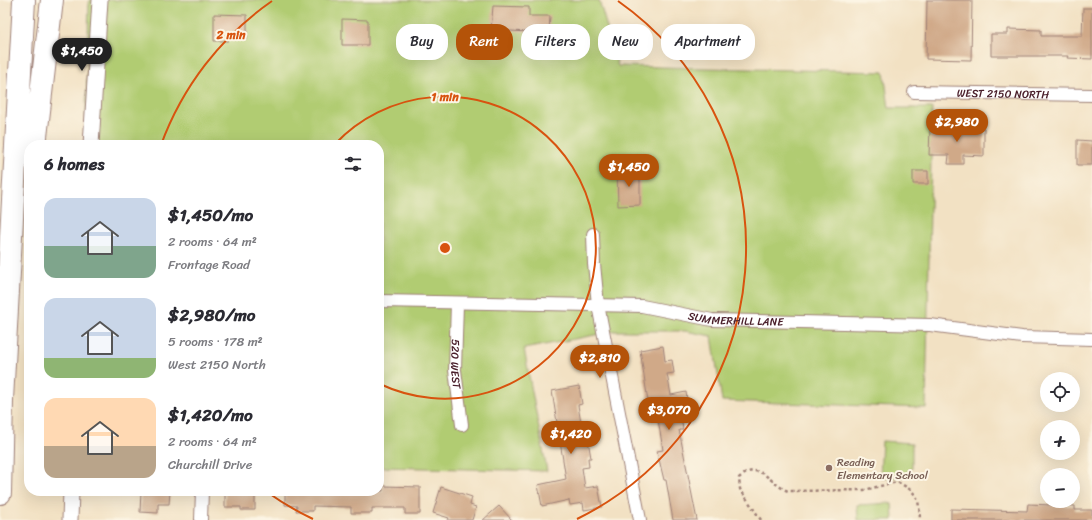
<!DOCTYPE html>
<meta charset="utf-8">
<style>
body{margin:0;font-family:Sriracha,sans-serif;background:#f7f7f7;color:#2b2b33;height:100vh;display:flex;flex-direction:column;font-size:15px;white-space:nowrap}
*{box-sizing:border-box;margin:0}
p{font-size:13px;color:#7c7c81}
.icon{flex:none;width:22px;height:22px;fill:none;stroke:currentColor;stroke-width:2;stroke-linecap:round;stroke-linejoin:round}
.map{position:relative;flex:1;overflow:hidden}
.sheet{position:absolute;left:24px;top:140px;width:360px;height:356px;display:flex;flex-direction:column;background:#fff;border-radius:16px;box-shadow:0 4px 16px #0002}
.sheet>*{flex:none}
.guide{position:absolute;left:396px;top:24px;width:380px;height:36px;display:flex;gap:8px}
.buttons{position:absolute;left:1040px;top:372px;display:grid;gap:8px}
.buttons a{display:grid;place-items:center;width:40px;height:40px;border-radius:50%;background:#fff;box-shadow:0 4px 16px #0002;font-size:20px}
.price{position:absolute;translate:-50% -34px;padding:0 9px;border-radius:14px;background:#b45309;color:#fff;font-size:13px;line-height:26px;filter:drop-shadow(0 1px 2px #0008)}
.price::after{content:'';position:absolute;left:50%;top:24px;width:12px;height:9px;margin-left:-6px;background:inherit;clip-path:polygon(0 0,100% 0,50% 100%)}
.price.on{background:#222;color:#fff}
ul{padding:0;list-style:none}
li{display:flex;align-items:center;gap:12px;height:100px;padding:0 20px}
li span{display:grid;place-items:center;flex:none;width:112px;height:80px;border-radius:12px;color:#555}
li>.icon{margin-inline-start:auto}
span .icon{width:48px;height:48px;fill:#fffc;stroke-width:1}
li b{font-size:17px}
h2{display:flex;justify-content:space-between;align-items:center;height:48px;padding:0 20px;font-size:17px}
.pill{padding:0 14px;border-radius:16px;background:#fff;box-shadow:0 4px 16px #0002;font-size:14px;line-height:36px}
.pill.on{background:#b45309;color:#fff}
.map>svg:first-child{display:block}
.green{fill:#b1cc72;stroke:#7e764e}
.building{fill:#d0a988}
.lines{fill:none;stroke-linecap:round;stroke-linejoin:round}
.minor-casing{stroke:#9e8077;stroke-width:14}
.tertiary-casing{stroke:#9e8077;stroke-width:17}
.motorway-casing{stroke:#9e8077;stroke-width:24}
.path{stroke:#9e8077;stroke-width:2.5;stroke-dasharray:3 3;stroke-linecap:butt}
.minor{stroke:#fff;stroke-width:12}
.tertiary{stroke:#fff;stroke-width:15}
.motorway{stroke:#fff;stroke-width:22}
.ring{fill:none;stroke:#d8530f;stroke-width:2}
.education-dot{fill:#8d6e63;stroke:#fcf5e5;stroke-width:1.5}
.labels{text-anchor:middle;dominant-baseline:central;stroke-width:4;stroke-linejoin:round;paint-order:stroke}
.street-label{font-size:11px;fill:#4a1f2b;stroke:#fcf5e5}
.education-label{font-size:11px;fill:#785e54;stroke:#fcf5e5;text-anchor:start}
.centre{fill:#d8530f;stroke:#fcf5e5;stroke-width:2}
.ring-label{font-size:12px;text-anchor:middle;font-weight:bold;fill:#d8530f;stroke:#fcf5e5;stroke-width:4;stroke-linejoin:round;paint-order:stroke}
</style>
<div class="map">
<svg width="1092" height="520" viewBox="0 0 1092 520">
<rect width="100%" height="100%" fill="#fcf5e5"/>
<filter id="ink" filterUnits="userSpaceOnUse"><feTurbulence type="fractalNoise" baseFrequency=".025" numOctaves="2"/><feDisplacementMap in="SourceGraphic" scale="8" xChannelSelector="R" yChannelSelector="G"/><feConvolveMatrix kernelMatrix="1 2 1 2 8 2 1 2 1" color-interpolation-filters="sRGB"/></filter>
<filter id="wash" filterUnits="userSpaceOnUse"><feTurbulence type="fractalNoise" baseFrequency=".012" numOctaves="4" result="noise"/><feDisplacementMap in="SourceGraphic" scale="16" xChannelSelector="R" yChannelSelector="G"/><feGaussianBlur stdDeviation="0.9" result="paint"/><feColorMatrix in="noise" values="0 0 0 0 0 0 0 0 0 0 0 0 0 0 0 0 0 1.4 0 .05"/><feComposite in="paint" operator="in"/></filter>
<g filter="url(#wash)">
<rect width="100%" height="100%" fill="#f2e1c3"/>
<path class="green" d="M89 0H599L618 66 884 72 889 108H932L926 408 722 401 712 336 685 331H615L524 349 547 471 379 467V145H85Z
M882 441 912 443V468L901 478 880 477Z
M892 503 893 520H858L857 505Z"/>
<g id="blocks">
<path class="building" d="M927 0H972L971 60 926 59Z
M493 6 529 7V16H550L549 33 491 30Z
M1083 8H1092V59L1067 58 1068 56H991V34H1008V29L1041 30V36H1082Z
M214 14 247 15V38H228V41H214Z
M342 19 368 20V45H342Z
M930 127 984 128V156L963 155V164H948L949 155H929Z
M1077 140 1092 141V165H1077Z
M617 170H640V205L618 206Z
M913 171H928V184H913Z
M663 346 665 361 672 360 674 373 667 374 671 395 686 392 688 407 680 408 683 430H679L697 520H673L666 480H664L657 451 663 450 657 413 650 414 640 350Z
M579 386 582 404 578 405 582 430 586 429 591 458H588L589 467 582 468 585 488 598 486 602 507 584 510 583 503 570 505 569 500 542 506 538 485 566 479 552 391Z
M383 486 420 487V514H405V508H372V513H351V507L313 506V511H296L297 506 285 505V491H383Z
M441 487 472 497 470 505 476 507 472 520H448L449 518 433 513Z
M141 491H170L169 504H158V513L140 512Z
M225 491H255V510H241V507H225Z
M1028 504 1075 506V510H1092V520H951V509L1027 511Z
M499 506 512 520H483Z"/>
</g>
</g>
<g filter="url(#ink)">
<use href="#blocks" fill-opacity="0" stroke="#9e8077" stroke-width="1"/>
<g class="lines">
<g class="minor-casing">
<g id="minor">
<path id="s1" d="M914 92 1092 95"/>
<path d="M593 234 594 264 598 305 640 520"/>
<path id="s2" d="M379 301 642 306 712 320 930 325 1022 337 1092 339"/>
<path id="s3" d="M457 303 455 370 462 425"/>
<path d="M201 520 202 491"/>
</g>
</g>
<g class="tertiary-casing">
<path id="tertiary" d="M91 145 100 0
M70 520 71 491"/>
</g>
<g class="motorway-casing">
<path id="motorway" d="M35 145 52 0
M0 493 2 400 24 0"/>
</g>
<path class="path" d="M761 520 740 489 739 478C761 459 769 484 788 491L864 490 897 482C918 492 919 498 920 520"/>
<use href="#minor" class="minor"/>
<use href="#tertiary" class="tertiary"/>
<use href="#motorway" class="motorway"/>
</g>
</g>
<g class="ring">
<path d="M335 144A151 151 0 1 1 380 384"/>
<path d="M313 519A302 302 0 0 1 267 492M161 145A302 302 0 0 1 272 1M618 1A302 302 0 0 1 577 519"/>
</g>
<circle class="education-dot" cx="829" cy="468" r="4"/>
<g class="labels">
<g class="street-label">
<text stroke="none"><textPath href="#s1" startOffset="89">WEST 2150 NORTH</textPath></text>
<text stroke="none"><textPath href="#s2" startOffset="358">SUMMERHILL LANE</textPath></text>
<text stroke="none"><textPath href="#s3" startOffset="61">520 WEST</textPath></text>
</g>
<g class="education-label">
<text x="837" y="462">Reading<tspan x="837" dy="13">Elementary School</tspan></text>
</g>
</g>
<circle cx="445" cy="248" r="6" class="centre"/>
<g class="ring-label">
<text x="231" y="39">2 min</text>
<text x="445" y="101">1 min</text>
</g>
</svg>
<div class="buttons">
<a><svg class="icon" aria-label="locate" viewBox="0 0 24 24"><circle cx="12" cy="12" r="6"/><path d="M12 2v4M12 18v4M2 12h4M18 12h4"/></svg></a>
<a>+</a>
<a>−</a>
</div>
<b class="price on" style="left:82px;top:72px">$1,450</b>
<b class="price" style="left:957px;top:143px">$2,980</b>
<b class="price" style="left:629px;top:188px">$1,450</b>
<b class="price" style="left:600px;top:379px">$2,810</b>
<b class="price" style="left:669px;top:431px">$3,070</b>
<b class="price" style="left:571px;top:455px">$1,420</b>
<div class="guide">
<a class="pill">Buy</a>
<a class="pill on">Rent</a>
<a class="pill">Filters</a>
<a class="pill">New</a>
<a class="pill">Apartment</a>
</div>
<section class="sheet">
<h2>6 homes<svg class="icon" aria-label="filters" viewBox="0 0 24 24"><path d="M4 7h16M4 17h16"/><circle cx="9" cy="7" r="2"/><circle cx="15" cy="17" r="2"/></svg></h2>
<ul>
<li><span style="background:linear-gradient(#c9d6e8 60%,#7fa58c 0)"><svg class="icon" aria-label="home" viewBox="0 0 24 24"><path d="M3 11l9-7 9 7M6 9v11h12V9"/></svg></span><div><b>$1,450/mo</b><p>2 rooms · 64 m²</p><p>Frontage Road</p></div></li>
<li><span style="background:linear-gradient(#c9d6e8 75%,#8fb573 0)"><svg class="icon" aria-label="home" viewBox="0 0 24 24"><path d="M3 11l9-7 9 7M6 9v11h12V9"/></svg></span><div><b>$2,980/mo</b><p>5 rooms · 178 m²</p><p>West 2150 North</p></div></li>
<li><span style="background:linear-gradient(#ffd9b3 60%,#b9a48a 0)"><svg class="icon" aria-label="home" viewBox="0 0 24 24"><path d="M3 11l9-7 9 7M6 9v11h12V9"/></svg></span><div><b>$1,420/mo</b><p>2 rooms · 64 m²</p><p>Churchill Drive</p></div></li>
</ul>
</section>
</div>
